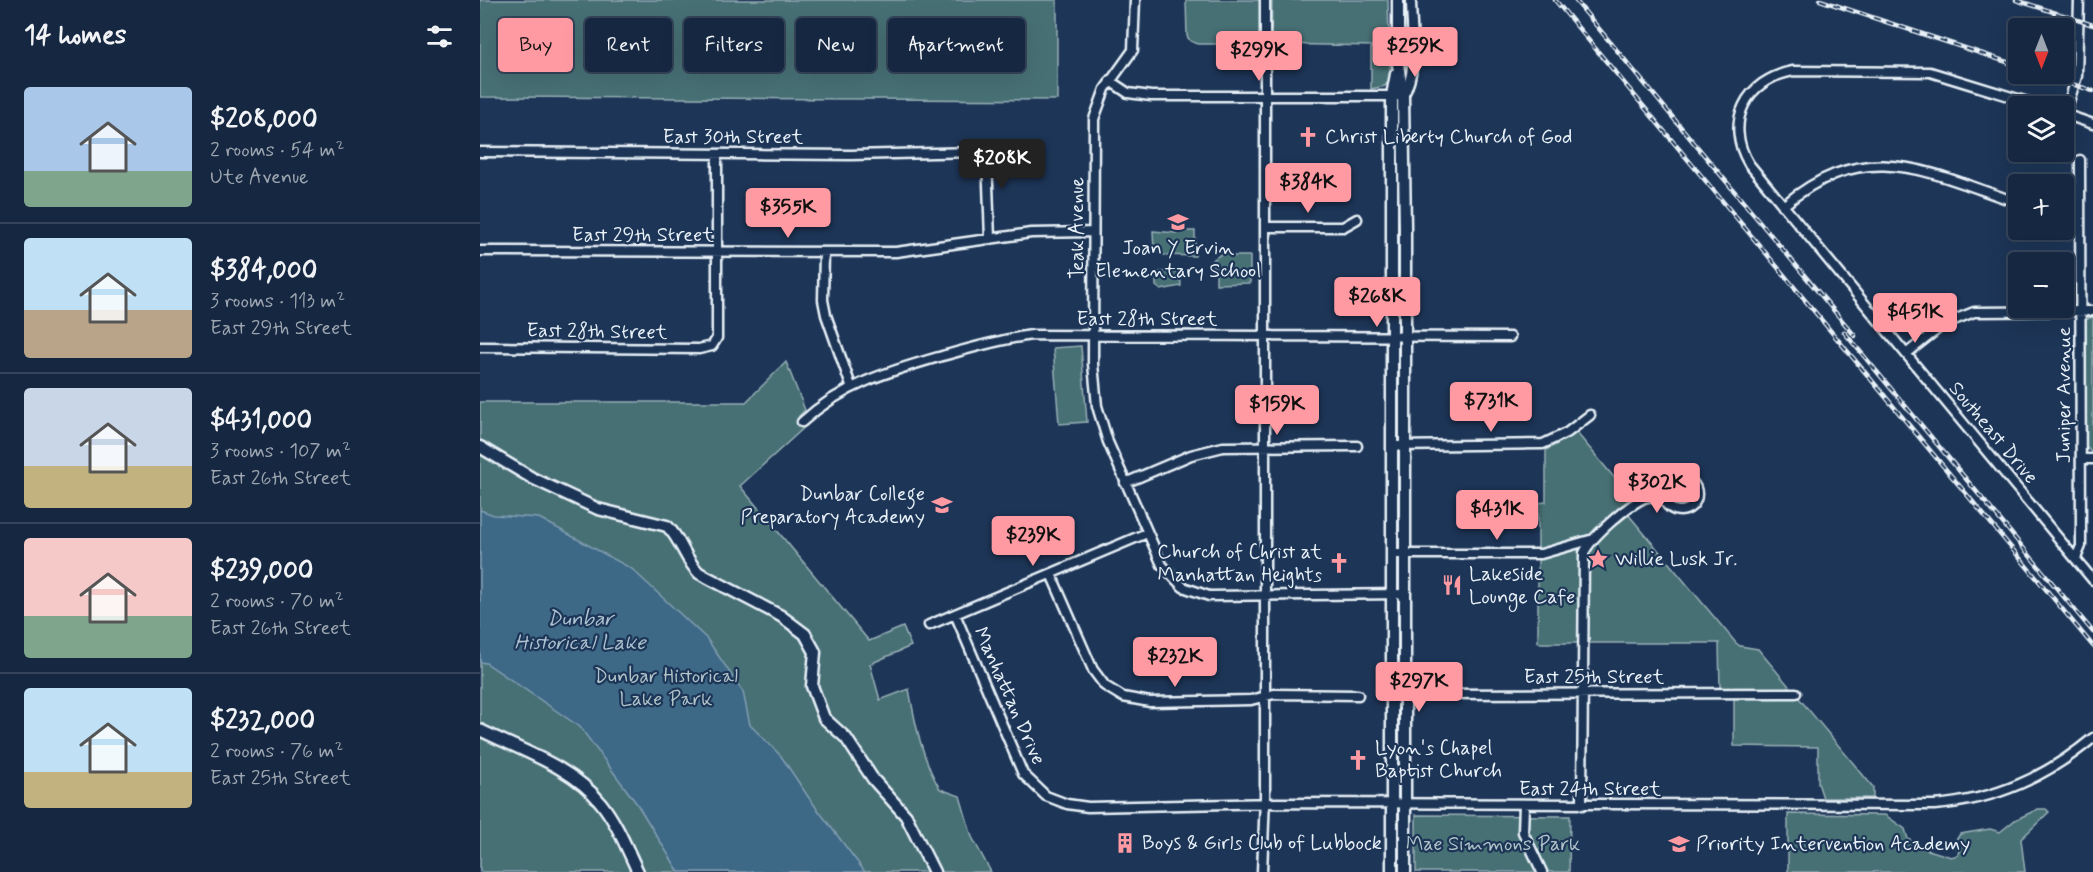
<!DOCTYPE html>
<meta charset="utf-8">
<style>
body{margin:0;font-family:Mynerve,sans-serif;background:#1f3048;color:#f1f3f6;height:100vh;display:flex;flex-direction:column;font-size:22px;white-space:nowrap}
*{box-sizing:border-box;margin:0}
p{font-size:20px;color:#9ea6b1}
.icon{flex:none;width:33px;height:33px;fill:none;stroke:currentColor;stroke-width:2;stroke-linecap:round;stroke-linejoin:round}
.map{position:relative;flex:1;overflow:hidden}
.details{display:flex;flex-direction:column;background:#162841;width:480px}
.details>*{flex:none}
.hud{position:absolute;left:18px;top:18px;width:570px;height:54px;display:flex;gap:12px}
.needle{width:39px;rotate:180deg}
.controls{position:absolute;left:1528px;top:18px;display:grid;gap:12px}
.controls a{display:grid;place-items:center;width:66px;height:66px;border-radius:6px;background:#162841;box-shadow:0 6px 24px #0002,0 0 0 2px #35445a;font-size:30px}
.price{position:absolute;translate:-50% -51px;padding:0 14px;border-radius:6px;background:#ff9aa2;color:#111;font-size:20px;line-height:39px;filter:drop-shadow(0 2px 3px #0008)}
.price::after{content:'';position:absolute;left:50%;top:36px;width:18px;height:14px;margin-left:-9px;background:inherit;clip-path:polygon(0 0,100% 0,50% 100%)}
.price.selected{background:#222;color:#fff}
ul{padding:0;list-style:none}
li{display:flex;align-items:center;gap:18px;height:150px;padding:0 24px}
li+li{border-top:2px solid #35445a}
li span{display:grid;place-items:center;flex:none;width:168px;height:120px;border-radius:6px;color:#555}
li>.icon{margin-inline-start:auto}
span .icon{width:72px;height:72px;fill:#fffc;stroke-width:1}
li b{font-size:26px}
h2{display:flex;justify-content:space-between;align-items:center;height:72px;padding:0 24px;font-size:26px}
.tag{padding:0 21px;border-radius:6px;background:#162841;box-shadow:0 6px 24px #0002,0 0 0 2px #35445a;font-size:21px;line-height:54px}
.tag.selected{background:#ff9aa2;color:#111}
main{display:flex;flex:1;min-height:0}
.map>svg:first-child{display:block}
.green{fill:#476f74;stroke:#98b0b6;stroke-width:1.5}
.water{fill:#3e6886;stroke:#829fb4;stroke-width:1.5}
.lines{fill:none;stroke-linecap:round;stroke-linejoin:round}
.street-casing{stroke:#e8f1f8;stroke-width:13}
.secondary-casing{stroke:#e8f1f8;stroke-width:15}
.street{stroke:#1d3557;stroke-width:8}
.secondary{stroke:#1d3557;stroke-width:10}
.rail-casing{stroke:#e8f1f8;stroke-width:4.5}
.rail{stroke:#1d3557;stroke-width:2;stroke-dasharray:7;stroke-linecap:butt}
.labels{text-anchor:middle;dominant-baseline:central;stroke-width:4.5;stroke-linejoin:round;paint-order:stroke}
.street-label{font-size:20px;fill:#e8f1f8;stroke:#1d3557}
.poi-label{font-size:20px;fill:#e8f1f8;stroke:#1d3557;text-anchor:start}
.park-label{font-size:20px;fill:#b0c4ca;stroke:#1d3557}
.water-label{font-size:21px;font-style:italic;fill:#acc1d0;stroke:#1d3557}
</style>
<main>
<section class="details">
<h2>14 homes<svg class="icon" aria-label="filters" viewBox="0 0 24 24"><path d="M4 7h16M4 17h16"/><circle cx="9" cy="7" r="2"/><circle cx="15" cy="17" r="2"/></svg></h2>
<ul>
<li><span style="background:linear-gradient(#a9c7e8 70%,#7fa58c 0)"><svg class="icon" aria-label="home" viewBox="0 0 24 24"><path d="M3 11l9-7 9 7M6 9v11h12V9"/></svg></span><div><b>$208,000</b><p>2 rooms · 54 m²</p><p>Ute Avenue</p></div></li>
<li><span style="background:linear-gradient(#bfe0f5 60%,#b9a48a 0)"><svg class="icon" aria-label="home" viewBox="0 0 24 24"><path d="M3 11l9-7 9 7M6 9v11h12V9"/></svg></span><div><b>$384,000</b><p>3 rooms · 113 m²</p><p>East 29th Street</p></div></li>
<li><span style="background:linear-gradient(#c9d6e8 65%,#c2b280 0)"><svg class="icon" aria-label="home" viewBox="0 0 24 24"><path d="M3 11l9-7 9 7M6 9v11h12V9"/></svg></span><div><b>$431,000</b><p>3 rooms · 107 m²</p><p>East 26th Street</p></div></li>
<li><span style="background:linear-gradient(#f6c9c9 65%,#7fa58c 0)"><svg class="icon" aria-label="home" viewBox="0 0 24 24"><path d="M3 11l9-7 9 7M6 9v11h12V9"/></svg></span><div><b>$239,000</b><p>2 rooms · 70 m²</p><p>East 26th Street</p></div></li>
<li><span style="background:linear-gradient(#bfe0f5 70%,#c2b280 0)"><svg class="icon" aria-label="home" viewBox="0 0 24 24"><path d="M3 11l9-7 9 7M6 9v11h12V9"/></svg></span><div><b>$232,000</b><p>2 rooms · 76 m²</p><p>East 25th Street</p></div></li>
</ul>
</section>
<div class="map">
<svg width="1613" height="872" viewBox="0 0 1613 872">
<rect width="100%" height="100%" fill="#1d3557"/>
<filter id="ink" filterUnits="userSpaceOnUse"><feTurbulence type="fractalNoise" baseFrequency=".0167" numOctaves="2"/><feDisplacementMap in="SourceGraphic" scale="12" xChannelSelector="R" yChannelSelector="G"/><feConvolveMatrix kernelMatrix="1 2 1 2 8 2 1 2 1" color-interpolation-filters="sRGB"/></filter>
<g filter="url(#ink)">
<path class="green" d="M0 0H577V100L0 97Z
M706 0H780V44H718L710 41 707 36Z
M792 0H908L910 78 905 86 891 89V48L895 46 794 44 791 42Z
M673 231 696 233 697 231H715V256L684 255 674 250Z
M744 252 751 256H770V283L736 284V269L730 262Z
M700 271 701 286 681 290 676 286V276L680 272Z
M1613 316V454L1606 447V320Z
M601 346 607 422 579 424 573 348Z
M306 362 325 410 319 416 327 425 260 486 389 641 423 627 431 646 390 664 400 700 429 689C435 723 442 759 460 789L480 796 492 837 511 872H0V402H266Z
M1097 433 1152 499 1142 507 1256 643 1260 646 1278 649 1393 787V798H1343L1338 783V747L1254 746V689H1240L1239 643H1058V503L1066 502V450Z
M1558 809H1566L1569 812 1541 839 1545 872H1308V814L1405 815 1425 829 1428 839 1445 849 1471 857 1478 855 1479 850 1473 845 1480 834 1510 829 1520 832 1535 820Z
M936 815 1090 816 1089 872H936Z"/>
<path class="water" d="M0 510 14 515 59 518 152 569 227 639 263 692 270 725 301 756 329 798 385 872H199L157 804 100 727 6 663 0 662Z"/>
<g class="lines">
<g class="street-casing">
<path id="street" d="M655 0 653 50 625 89 614 119 613 364 617 406 628 442 682 565 703 587 729 596 925 594
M630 81 648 93 671 96H923C939 70 931 30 931 0
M1561 106 1450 72 1313 71C1265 80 1244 123 1269 164L1613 580
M1584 114 1613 124
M1585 114 1597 76 1599 0
M0 152 371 155 496 152 507 157 510 239
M1303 206C1387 135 1449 173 1539 203
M1584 215 1600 214
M785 227H863L877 219
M0 251 416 252 551 233 613 232
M344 253 343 300 346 315 371 386
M0 347 219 349 232 346 237 338V154
M1426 354 1464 324 1494 312 1613 311
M322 422C363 384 410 371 462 356 492 348 521 339 552 335L1030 337
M912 446 1063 444 1088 432 1110 415
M1601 459H1613
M1183 494a17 17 0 1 1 34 0a17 17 0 1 1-34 0Z
M645 483 711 455 743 447 877 446
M912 554H1061L1110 540
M1596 558 1601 546 1600 160
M571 574 613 670 625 686 643 697 670 702 771 700 794 694 878 695
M475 614 543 774 566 796 587 804 608 807 797 803 1454 805C1516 800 1566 777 1613 738
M449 625 667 533
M920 694 1316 693
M1044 805 1043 832 1062 872
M1102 805 1104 553C1111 537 1147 506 1164 498 1170 496 1176 496 1183 496
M782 872 785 797V0"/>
</g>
<g class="secondary-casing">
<path id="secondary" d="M918 0V64L923 96 925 228V872
M0 447 52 478 118 509 187 526C201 539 205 560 219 573L301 616 325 634 335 652 332 686 344 718 366 738 393 779 426 816 454 872
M0 730C40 750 93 767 121 803 137 823 147 849 158 872
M912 872V96L916 74"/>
</g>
<use href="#street" class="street"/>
<use href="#secondary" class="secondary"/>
<g class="rail-casing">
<path id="rail" d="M1075 0 1613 646
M1095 0 1375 336
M1340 0 1539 66
M1536 0 1613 25
M1562 74 1613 91
M1364 332 1613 632"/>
</g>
<use href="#rail" class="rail"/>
</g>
</g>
<defs>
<g id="church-bare" transform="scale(1.62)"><path d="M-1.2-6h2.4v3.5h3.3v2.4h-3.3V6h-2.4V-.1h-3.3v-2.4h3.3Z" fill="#ff9aa2" stroke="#1d3557" stroke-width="2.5" paint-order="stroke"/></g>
<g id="school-bare" transform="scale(1.62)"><path d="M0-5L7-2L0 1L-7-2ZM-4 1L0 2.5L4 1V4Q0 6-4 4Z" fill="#ff9aa2" stroke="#1d3557" stroke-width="2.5" paint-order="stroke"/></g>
<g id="sight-bare" transform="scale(1.62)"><path d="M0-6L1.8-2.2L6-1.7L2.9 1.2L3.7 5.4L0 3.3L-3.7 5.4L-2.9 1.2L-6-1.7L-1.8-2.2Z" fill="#ff9aa2" stroke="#1d3557" stroke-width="2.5" paint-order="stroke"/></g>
<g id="restaurant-bare" transform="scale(1.62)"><path d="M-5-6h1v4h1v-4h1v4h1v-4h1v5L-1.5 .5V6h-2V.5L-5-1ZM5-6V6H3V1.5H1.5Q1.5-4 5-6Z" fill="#ff9aa2" stroke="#1d3557" stroke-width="2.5" paint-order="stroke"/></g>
<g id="building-bare" transform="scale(1.62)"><path d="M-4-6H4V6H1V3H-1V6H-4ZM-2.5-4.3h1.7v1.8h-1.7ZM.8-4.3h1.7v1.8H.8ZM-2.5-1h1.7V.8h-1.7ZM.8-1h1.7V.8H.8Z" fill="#ff9aa2" stroke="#1d3557" stroke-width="2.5" paint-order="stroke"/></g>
</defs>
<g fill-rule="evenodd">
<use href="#church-bare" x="828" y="137"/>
<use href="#school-bare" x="698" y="222"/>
<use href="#school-bare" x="462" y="505"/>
<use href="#sight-bare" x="1118" y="559"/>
<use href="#church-bare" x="859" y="563"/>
<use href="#restaurant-bare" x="972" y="585"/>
<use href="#church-bare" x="878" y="760"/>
<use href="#building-bare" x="645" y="843"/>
<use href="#school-bare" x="1199" y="844"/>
</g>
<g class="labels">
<g class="street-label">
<text x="253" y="137">East 30th Street</text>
<text transform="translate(597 228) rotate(-90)">Teak Avenue</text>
<text x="163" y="235">East 29th Street</text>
<text x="667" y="319">East 28th Street</text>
<text transform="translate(117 332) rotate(1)">East 28th Street</text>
<text transform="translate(1584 395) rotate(-90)">Juniper Avenue</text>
<text transform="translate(1513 433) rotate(50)">Southeast Drive</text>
<text x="1114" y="677">East 25th Street</text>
<text transform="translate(529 696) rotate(66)">Manhattan Drive</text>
<text x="1110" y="789">East 24th Street</text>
</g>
<g class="poi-label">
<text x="845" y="137">Christ Liberty Church of God</text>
<text x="698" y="248" text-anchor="middle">Joan Y Ervin<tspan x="698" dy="23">Elementary School</tspan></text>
<text x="445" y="494" text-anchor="end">Dunbar College<tspan x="445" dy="23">Preparatory Academy</tspan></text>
<text x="842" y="552" text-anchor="end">Church of Christ at<tspan x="842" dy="23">Manhattan Heights</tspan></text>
<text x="1135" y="559">Willie Lusk Jr.</text>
<text x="989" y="574">Lakeside<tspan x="989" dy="23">Lounge Cafe</tspan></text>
<text x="895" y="748">Lyon's Chapel<tspan x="895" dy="23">Baptist Church</tspan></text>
<text x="662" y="843">Boys &amp; Girls Club of Lubbock</text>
<text x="1216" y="844">Priority Intervention Academy</text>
</g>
<g class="park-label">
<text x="186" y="676">Dunbar Historical<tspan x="186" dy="23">Lake Park</tspan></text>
<text x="1013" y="844">Mae Simmons Park</text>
</g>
<g class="water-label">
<text x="100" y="619">Dunbar<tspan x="100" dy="24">Historical Lake</tspan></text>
</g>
</g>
</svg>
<div class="controls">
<a><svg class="needle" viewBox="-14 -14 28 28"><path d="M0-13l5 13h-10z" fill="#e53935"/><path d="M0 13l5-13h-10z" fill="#9ea6b1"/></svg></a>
<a><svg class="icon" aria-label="layers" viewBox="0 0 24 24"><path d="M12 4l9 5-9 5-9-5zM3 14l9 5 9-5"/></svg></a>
<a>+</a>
<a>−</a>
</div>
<b class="price" style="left:935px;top:78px">$259K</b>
<b class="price" style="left:779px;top:82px">$299K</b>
<b class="price selected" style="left:522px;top:190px">$208K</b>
<b class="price" style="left:828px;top:214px">$384K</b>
<b class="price" style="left:308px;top:239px">$355K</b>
<b class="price" style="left:897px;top:328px">$268K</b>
<b class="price" style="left:1435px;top:344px">$451K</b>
<b class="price" style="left:1011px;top:433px">$731K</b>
<b class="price" style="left:797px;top:436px">$159K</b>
<b class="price" style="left:1177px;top:514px">$302K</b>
<b class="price" style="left:1017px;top:541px">$431K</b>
<b class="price" style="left:553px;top:567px">$239K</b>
<b class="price" style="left:695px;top:688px">$232K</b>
<b class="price" style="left:939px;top:713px">$297K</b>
<div class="hud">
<a class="tag selected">Buy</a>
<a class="tag">Rent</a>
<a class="tag">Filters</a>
<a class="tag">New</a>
<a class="tag">Apartment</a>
</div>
</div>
</main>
